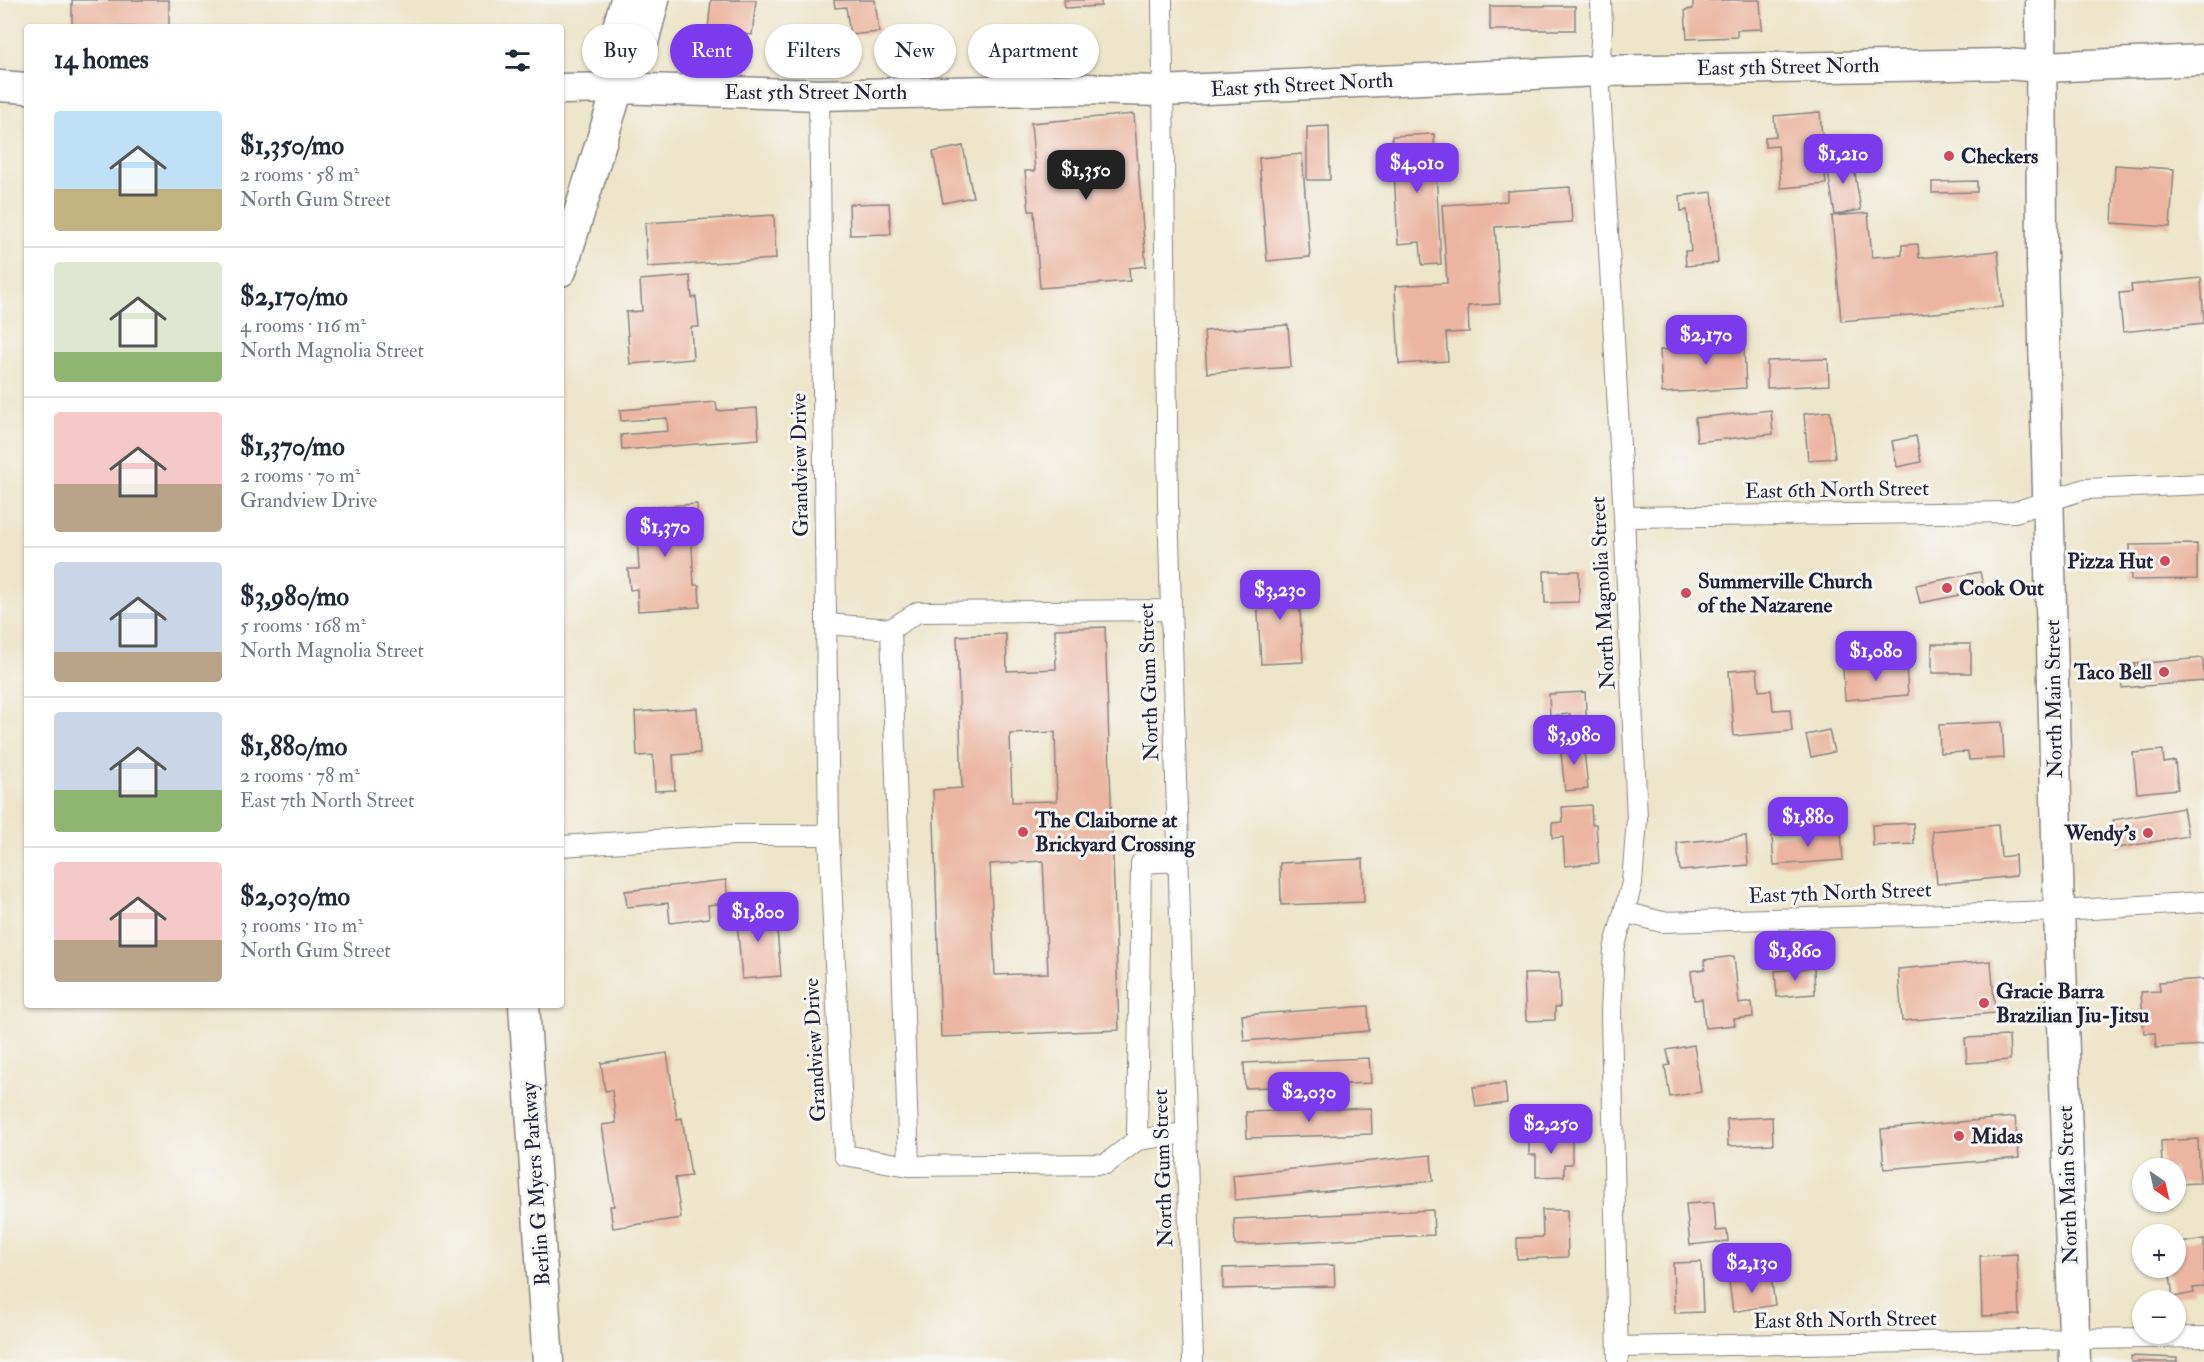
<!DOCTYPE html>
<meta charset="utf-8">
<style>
body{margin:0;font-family:"IM FELL Double Pica",serif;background:#f6f6f7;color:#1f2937;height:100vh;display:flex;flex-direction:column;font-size:22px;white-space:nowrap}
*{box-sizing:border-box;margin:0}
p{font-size:20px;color:#747a83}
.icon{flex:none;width:33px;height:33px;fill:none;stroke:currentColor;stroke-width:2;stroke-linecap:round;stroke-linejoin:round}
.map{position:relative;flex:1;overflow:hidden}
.sheet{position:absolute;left:24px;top:24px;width:540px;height:984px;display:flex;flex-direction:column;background:#fff;border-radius:6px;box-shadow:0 2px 4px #0004}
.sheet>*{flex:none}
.top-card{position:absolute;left:582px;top:24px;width:570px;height:54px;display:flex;gap:12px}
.needle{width:39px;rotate:146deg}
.tools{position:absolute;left:2132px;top:1158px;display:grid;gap:12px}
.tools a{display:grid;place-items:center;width:54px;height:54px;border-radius:50%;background:#fff;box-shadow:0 2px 4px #0004;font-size:30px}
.price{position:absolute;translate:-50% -51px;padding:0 14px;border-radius:12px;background:#7c3aed;color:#fff;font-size:20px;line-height:39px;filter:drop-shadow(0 2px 3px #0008)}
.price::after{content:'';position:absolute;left:50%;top:36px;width:18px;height:14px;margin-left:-9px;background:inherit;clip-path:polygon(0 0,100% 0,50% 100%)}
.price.active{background:#222;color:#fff}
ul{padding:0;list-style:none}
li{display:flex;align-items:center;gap:18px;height:150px;padding:0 30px}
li+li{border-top:2px solid #e0e1e3}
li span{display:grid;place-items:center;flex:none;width:168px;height:120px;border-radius:6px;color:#555}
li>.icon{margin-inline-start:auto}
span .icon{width:72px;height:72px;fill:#fffc;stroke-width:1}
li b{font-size:26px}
h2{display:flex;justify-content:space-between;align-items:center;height:72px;padding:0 30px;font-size:26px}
.tag{padding:0 21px;border-radius:27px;background:#fff;box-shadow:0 2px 4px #0004;font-size:21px;line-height:54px}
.tag.active{background:#7c3aed;color:#fff}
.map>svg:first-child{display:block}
.building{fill:#ebb5a1;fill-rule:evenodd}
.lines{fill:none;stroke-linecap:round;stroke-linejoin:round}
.minor-casing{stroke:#888482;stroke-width:22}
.primary-casing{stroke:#888482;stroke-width:33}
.minor{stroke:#fff;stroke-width:20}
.primary{stroke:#fff;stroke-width:30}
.poi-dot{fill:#d1495b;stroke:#f6f6f2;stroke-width:2}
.labels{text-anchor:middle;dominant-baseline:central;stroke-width:6;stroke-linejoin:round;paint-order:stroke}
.street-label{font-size:21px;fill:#22223b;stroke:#f6f6f2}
.poi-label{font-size:21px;font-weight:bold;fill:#22223b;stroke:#f6f6f2;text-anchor:start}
</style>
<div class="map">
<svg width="2204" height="1362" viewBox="0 0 2204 1362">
<rect width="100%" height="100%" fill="#f6f6f2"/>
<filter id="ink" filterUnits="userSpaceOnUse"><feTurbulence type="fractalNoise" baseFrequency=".0167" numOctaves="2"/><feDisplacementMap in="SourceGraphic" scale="12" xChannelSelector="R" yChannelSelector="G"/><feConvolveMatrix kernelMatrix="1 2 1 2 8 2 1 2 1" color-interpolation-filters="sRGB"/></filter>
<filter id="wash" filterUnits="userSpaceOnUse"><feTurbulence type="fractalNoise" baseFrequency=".008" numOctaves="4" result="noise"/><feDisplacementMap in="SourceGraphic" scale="24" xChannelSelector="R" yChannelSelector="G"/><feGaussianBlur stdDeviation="1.35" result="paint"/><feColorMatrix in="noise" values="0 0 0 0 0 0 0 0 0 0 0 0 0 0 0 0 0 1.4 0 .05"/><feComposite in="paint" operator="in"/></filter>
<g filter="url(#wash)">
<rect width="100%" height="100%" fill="#ede5c9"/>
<g id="blocks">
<path class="building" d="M72 0H169V27H72Z
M711 0H756L752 35 708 30Z
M834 0H875L879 32 850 35 846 7 835 8Z
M1064 0H1101V6L1065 8Z
M1693 0H1760L1762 29 1737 30V37L1687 39 1685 10 1693 9Z
M1490 6H1575V30H1490Z
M1820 112 1826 184 1781 188 1778 146 1765 147V137L1776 136 1774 116Z
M1134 114 1146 266 1129 268 1130 281 1040 288 1034 211H1029L1025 171H1035L1031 123Z
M1329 126 1330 180H1307V127Z
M1434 134 1441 264 1422 265 1420 242 1398 244 1392 136Z
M963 146 973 197 943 203 933 152Z
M1302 154 1310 257 1267 261 1259 158Z
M1852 156 1861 210 1835 215 1826 160Z
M2115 165 2174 169 2170 227 2112 223Z
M1977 181V192L1932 193V182Z
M1570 187 1572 222 1495 227 1500 304 1468 306 1469 332 1446 333 1448 361 1399 364 1395 286 1447 283 1442 205 1507 201V191Z
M1712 192 1718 263 1686 266 1685 251H1691L1687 210 1681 211 1680 196Z
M889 203 891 234 850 235 849 204Z
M1868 213 1872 257 1902 255V245L1918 244 1919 258 1998 251 2003 307 1841 321 1832 216Z
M774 215 776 259 647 267 645 223Z
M690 276 692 298 696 297 699 327H691L693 359 630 364 626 312 642 311 640 280Z
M2201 278 2204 323 2123 332 2119 293 2132 292 2131 285Z
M1288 325 1291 367 1207 373 1204 331Z
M1743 328 1746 388 1662 393 1660 350 1721 346 1720 329Z
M1828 359 1829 385 1767 388V361Z
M716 402 717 411 757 408 759 439 622 450 621 435 668 431 667 418 621 421 620 410Z
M1771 410 1773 434 1697 442 1695 418Z
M1830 411 1835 458 1808 460 1804 414Z
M1916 436 1921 462 1897 467 1892 441Z
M697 504 698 529H691L694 585H699L700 607 638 611 637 589 630 590 628 569H639L635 508Z
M2197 544V579L2131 580 2130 545Z
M1544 571H1579V602L1545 603Z
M1980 572 1984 590 1920 603 1916 585Z
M1298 578 1303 662 1261 664 1256 581Z
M1105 627 1119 1030 941 1037 933 790 962 788 957 636 1006 634 1007 671 1056 669 1055 629ZM1055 732 1057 801 1012 802 1010 734ZM1043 861 1048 973 995 975 990 864Z
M1932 644H1971V673H1932Z
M2203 658 2204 681 2122 688 2120 670 2135 668 2134 664Z
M1906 663 1908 695 1845 700 1843 668Z
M1757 669 1759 691 1771 690 1773 710 1790 709 1792 731 1734 736 1729 671Z
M1585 692 1587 730 1570 731V714L1550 716 1549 694Z
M697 708 700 753 673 755 675 790 655 791 653 755 637 756 635 712Z
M2002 722 2004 758 1969 760 1968 752 1940 753 1939 725Z
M1829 730 1834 752 1811 757 1806 735Z
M1583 740 1588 789 1565 791 1560 743Z
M2163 750 2164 763 2175 761 2178 789 2137 793 2133 753Z
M1591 805 1592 824H1596L1599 863 1565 866 1563 837 1552 838V823L1563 822 1562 807Z
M2183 808 2188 836 2118 848 2113 820Z
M1913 823 1914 844 1873 846 1872 825Z
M1998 825 2001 857 2015 855 2016 876 1937 884 1932 831Z
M1841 831 1843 860 1774 865 1772 836Z
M1746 836 1748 865 1680 871 1677 843Z
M1363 859 1364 902 1281 905 1280 863Z
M726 880 728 903 708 905 709 918 670 923 668 903 627 907 625 891Z
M775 907 781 976 742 979 736 910Z
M1734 956 1739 1004 1752 1002 1753 1017 1734 1019 1735 1025 1705 1028 1702 999 1694 1000 1691 971 1705 969 1704 960Z
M1991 961 1995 1013 1902 1021 1898 969Z
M1814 968 1815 994 1777 997 1775 971Z
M1559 973 1560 1007H1555V1020L1526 1021 1524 974Z
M2204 979V1045L2156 1048 2155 1033H2144L2141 992 2160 991 2159 982Z
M1368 1006 1369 1031 1244 1041 1242 1015Z
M2009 1036 2010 1060 1967 1063 1965 1038Z
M1694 1045 1701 1092 1670 1097 1665 1066 1670 1065 1667 1050Z
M667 1053 677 1119 682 1118 691 1176 675 1178 681 1218 613 1228 610 1206H614L602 1125 616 1123 612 1090 605 1091 601 1063Z
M1369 1058 1371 1083 1245 1088 1244 1063Z
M1505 1083 1507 1103 1476 1107 1473 1087Z
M1371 1108 1372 1134 1247 1138 1246 1112Z
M1772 1117 1773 1144 1728 1146 1727 1119Z
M2015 1117 2019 1158 1884 1169 1881 1129Z
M1529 1137H1572V1164H1564V1176L1536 1177V1155H1529Z
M2198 1139 2200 1183 2175 1184V1168H2162L2161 1141Z
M1431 1155 1433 1181 1235 1200 1233 1175Z
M1714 1202 1716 1231 1727 1230 1728 1241 1690 1245 1686 1204Z
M1433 1210 1434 1235 1235 1245 1234 1219Z
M1542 1210H1567L1568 1257 1517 1259V1238L1543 1237Z
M2204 1239V1287L2193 1288 2194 1293 2173 1297 2169 1268H2175V1244Z
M2017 1254 2019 1315 1982 1316 1980 1256Z
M1701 1262 1703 1312 1675 1313 1673 1263Z
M1334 1265 1335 1286 1223 1289V1268Z
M1771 1276 1775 1305 1733 1312 1729 1282Z
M2131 1356 2177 1358V1362H2131Z"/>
</g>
</g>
<g filter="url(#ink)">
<use href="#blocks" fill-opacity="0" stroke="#888482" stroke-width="1.5"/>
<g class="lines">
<g class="minor-casing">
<path id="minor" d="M1162 0 1168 504 1193 1362
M1601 0 1602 27 1599 71 1624 517 1637 819 1632 883 1614 949 1611 1012 1618 1362
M1624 517 2015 512 2085 489 2204 484
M827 624 891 629 918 612 1171 610
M829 835 844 1155 909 1166 891 629
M561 846 733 835H829L819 95
M1624 912 1662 922 2059 911 2204 902
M1137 1140 1141 863 1178 861
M909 1166 1106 1164 1137 1140 1186 1133
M1618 1347 2204 1337"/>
</g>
<g class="primary-casing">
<path id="primary" d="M2041 0 2042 262 2059 911 2075 1362
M0 86 27 88
M618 88 612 47 626 0
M561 89 618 88 819 95 1085 89 1161 91 1599 71 2006 64 2043 67 2204 60
M561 271 618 88 640 54 654 0
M524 1005 548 1362"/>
</g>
<use href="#minor" class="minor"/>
<use href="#primary" class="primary"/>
</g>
</g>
<g class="poi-dot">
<circle cx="1949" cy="156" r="6"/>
<circle cx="2165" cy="561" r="6"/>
<circle cx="1947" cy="588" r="6"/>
<circle cx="1686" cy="593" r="6"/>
<circle cx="2164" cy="672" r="6"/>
<circle cx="1023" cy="832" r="6"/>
<circle cx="2148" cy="833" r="6"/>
<circle cx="1984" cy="1003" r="6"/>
<circle cx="1959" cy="1136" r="6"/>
</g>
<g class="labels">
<g class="street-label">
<text transform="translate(1788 67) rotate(-1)">East 5th Street North</text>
<text transform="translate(1302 85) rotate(-3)">East 5th Street North</text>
<text x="816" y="92">East 5th Street North</text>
<text transform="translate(800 465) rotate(-91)">Grandview Drive</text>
<text transform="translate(1837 490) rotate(-1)">East 6th North Street</text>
<text transform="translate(1603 593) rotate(-93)">North Magnolia Street</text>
<text transform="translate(1149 682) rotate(-92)">North Gum Street</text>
<text transform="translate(2054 699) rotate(-91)">North Main Street</text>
<text transform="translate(1840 893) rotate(-2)">East 7th North Street</text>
<text transform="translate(815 1050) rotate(-93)">Grandview Drive</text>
<text transform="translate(1163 1168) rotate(-92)">North Gum Street</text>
<text transform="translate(536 1184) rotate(-94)">Berlin G Myers Parkway</text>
<text transform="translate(2068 1185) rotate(-92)">North Main Street</text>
<text transform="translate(1845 1320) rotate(-1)">East 8th North Street</text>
</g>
<g class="poi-label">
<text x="1961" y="156">Checkers</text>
<text x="2153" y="561" text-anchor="end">Pizza Hut</text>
<text x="1698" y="581">Summerville Church<tspan x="1698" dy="24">of the Nazarene</tspan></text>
<text x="1959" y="588">Cook Out</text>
<text x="2152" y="672" text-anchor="end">Taco Bell</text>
<text x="1035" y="820">The Claiborne at<tspan x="1035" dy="24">Brickyard Crossing</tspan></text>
<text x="2136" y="833" text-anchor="end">Wendy's</text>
<text x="1996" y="991">Gracie Barra<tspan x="1996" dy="24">Brazilian Jiu-Jitsu</tspan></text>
<text x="1971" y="1136">Midas</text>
</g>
</g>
</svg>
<div class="tools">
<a><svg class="needle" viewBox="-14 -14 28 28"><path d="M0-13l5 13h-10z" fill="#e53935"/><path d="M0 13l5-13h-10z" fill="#747a83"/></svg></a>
<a>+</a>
<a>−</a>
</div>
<b class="price" style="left:1843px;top:185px">$1,210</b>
<b class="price" style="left:1417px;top:194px">$4,010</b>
<b class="price active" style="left:1086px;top:201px">$1,350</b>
<b class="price" style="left:1706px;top:366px">$2,170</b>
<b class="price" style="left:665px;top:558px">$1,370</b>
<b class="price" style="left:1280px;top:621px">$3,230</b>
<b class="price" style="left:1876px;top:682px">$1,080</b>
<b class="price" style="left:1574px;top:766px">$3,980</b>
<b class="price" style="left:1808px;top:848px">$1,880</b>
<b class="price" style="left:758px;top:943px">$1,800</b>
<b class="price" style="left:1795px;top:982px">$1,860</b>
<b class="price" style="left:1309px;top:1123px">$2,030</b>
<b class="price" style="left:1551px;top:1155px">$2,250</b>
<b class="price" style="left:1752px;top:1294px">$2,130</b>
<div class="top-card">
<a class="tag">Buy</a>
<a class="tag active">Rent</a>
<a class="tag">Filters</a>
<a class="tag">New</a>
<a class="tag">Apartment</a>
</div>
<section class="sheet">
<h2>14 homes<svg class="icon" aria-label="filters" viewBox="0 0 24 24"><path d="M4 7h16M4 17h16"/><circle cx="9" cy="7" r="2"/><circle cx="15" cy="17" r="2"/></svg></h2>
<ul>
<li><span style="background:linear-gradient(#bfe0f5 65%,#c2b280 0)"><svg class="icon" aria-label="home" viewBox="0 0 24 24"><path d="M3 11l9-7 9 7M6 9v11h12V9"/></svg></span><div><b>$1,350/mo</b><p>2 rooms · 58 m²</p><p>North Gum Street</p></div></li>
<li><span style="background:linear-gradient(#dfe7d0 75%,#8fb573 0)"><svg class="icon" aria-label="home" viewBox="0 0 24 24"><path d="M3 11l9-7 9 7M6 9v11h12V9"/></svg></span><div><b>$2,170/mo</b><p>4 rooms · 116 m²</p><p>North Magnolia Street</p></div></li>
<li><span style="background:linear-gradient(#f6c9c9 60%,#b9a48a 0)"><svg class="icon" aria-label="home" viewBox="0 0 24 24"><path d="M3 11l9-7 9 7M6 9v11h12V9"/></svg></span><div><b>$1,370/mo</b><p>2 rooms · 70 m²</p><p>Grandview Drive</p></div></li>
<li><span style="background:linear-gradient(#c9d6e8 75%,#b9a48a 0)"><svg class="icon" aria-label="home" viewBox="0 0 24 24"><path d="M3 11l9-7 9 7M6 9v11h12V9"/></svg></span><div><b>$3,980/mo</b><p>5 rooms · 168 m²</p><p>North Magnolia Street</p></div></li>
<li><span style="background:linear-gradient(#c9d6e8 65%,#8fb573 0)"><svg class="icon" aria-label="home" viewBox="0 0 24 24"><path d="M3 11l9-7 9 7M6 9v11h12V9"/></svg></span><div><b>$1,880/mo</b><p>2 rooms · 78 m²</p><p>East 7th North Street</p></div></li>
<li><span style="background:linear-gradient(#f6c9c9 65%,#b9a48a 0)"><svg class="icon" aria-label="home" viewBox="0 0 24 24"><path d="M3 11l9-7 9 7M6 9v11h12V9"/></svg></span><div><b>$2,030/mo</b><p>3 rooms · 110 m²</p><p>North Gum Street</p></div></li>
</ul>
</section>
</div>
